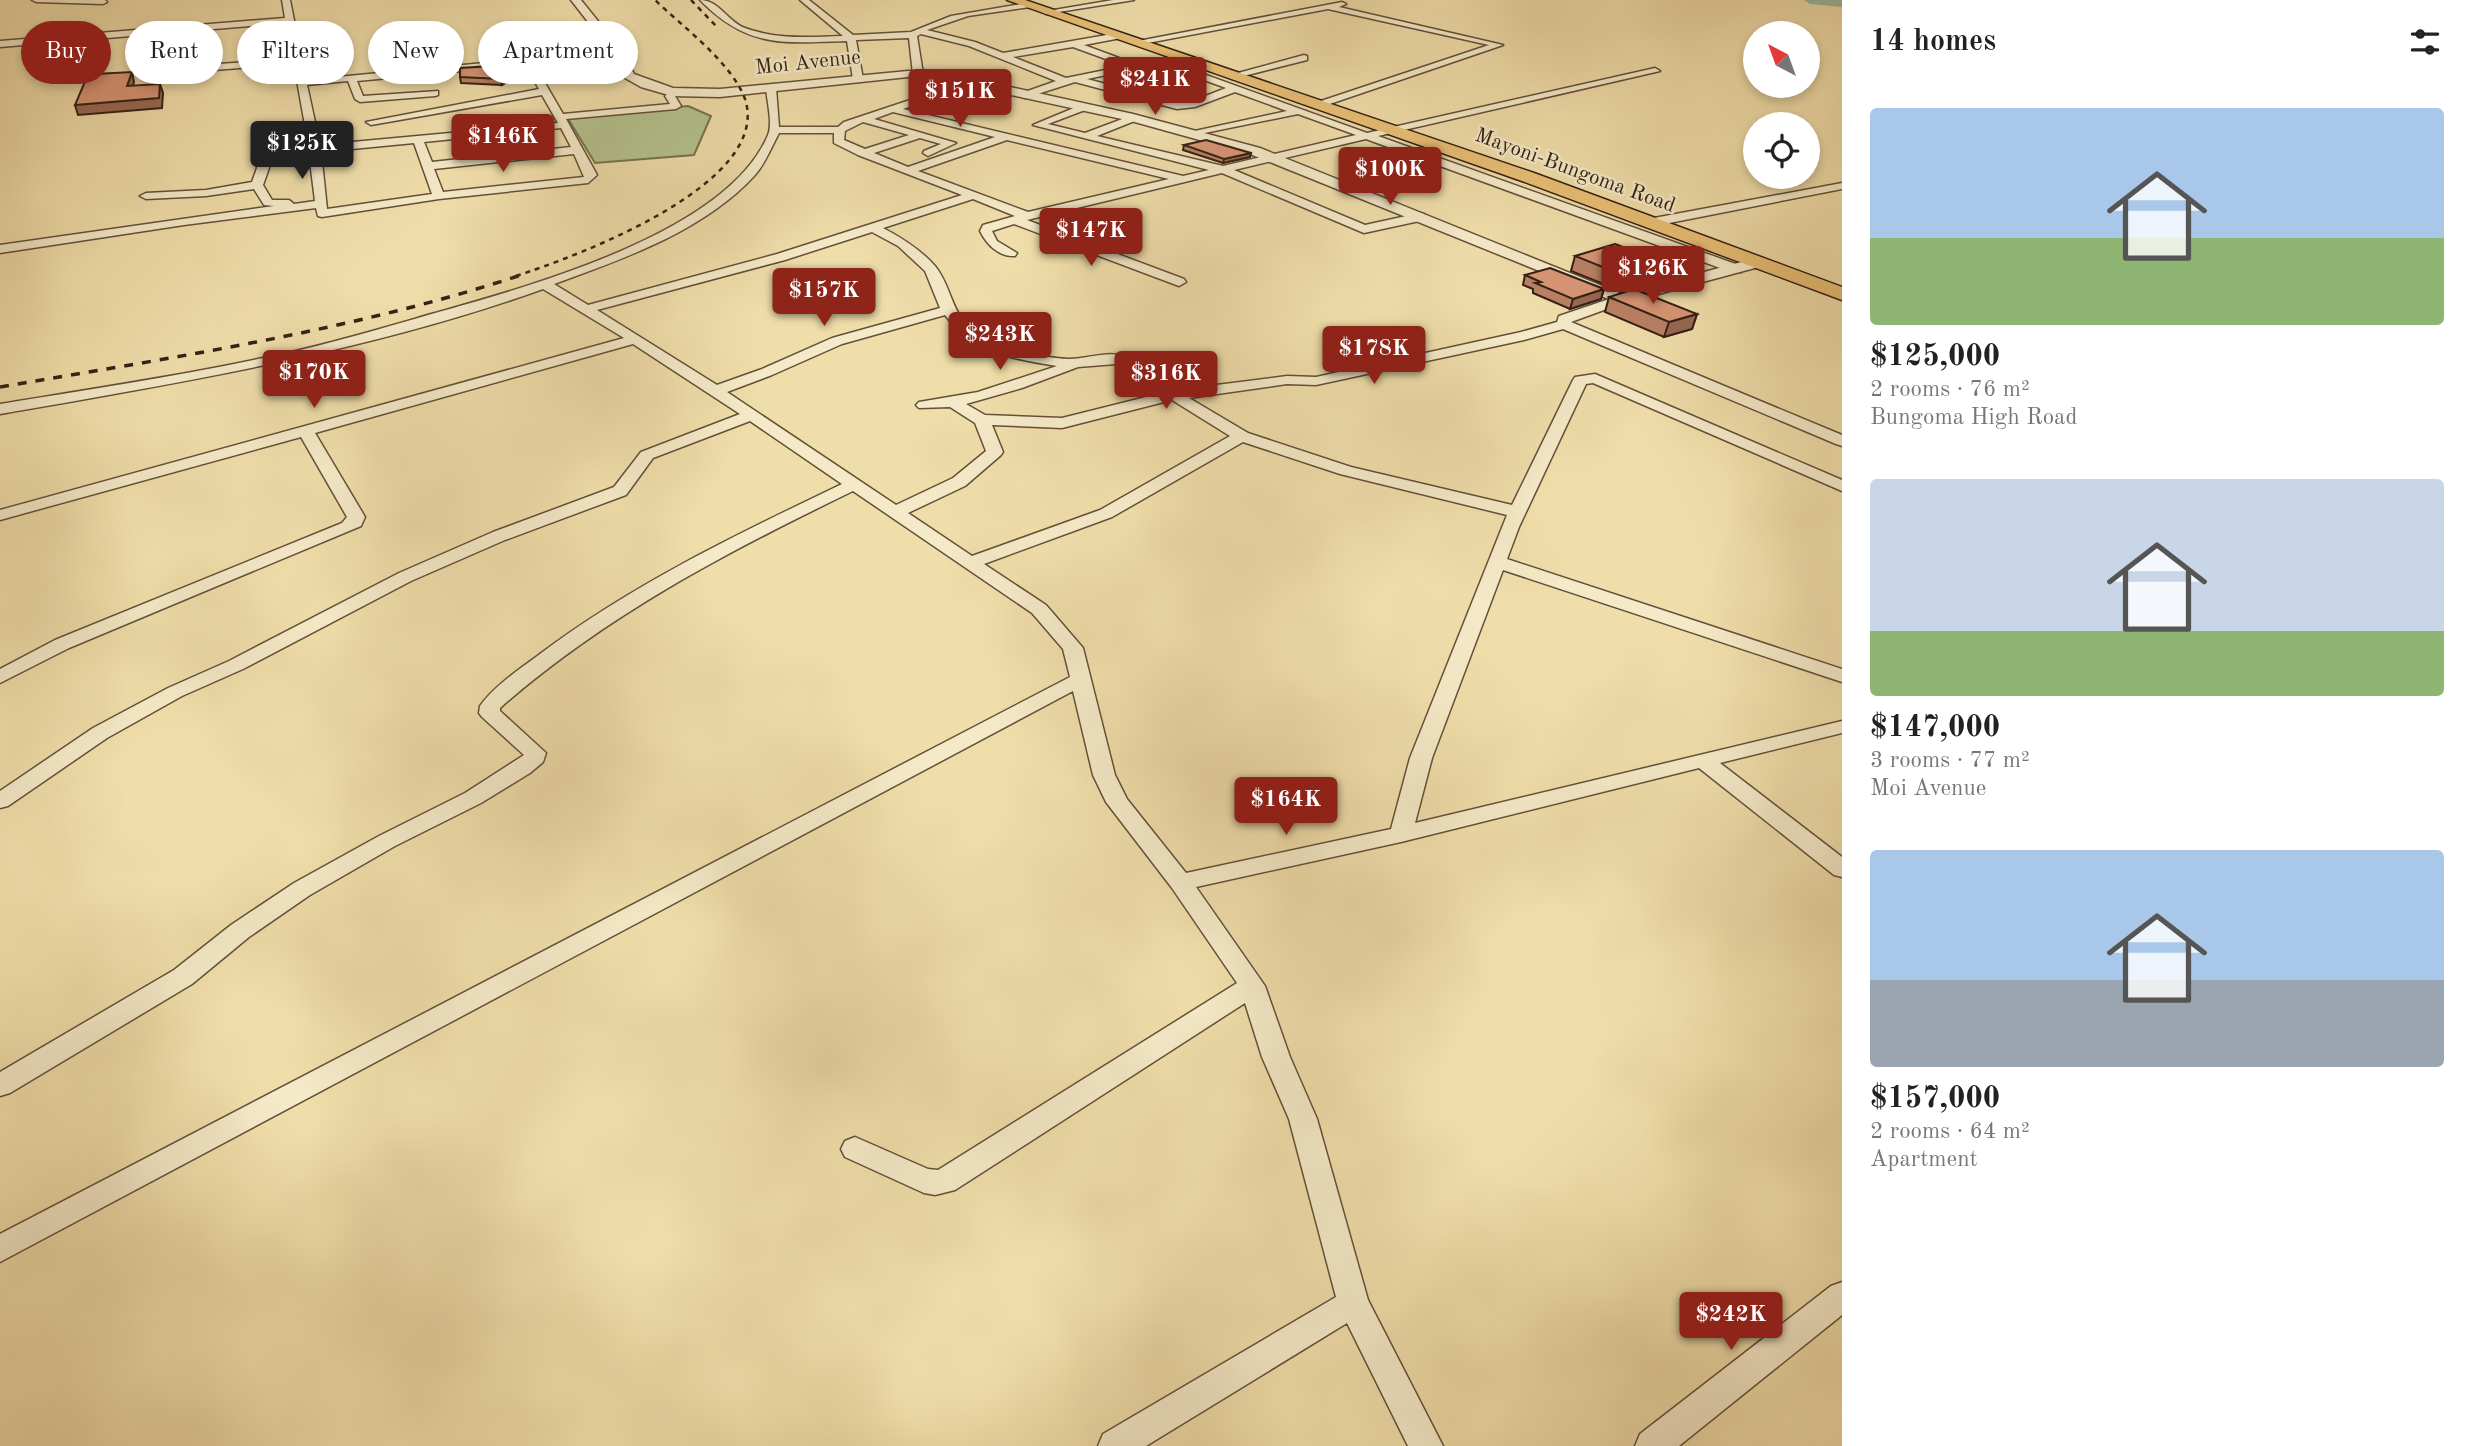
<!DOCTYPE html>
<meta charset="utf-8">
<style>
body{margin:0;font-family:"Old Standard TT",serif;background:#f6f6f6;color:#222;height:100vh;display:flex;flex-direction:column;font-size:26px;white-space:nowrap}
*{box-sizing:border-box;margin:0}
p{font-size:23px;color:#767676}
.icon{flex:none;width:38px;height:38px;fill:none;stroke:currentColor;stroke-width:2;stroke-linecap:round;stroke-linejoin:round}
.map{position:relative;flex:1;overflow:hidden}
.side{display:flex;flex-direction:column;background:#fff;width:630px}
.side>*{flex:none}
.banner{position:absolute;left:21px;top:21px;width:665px;height:63px;display:flex;gap:14px}
.needle{width:46px;rotate:319deg}
.tools{position:absolute;left:1743px;top:21px;display:grid;gap:14px}
.tools a{display:grid;place-items:center;width:77px;height:77px;border-radius:50%;background:#fff;box-shadow:0 4px 10px #0003;font-size:35px}
.price{position:absolute;translate:-50% -60px;padding:0 16px;border-radius:7px;background:#8f2418;color:#fff;font-size:23px;line-height:46px;filter:drop-shadow(0 2px 4px #0008)}
.price::after{content:'';position:absolute;left:50%;top:42px;width:21px;height:16px;margin-left:-10px;background:inherit;clip-path:polygon(0 0,100% 0,50% 100%)}
.price.current{background:#222;color:#fff}
ul{padding:0;list-style:none}
li{display:grid;align-content:center;gap:14px;height:371px;padding:0 28px}
li span{display:grid;place-items:center;height:217px;border-radius:7px;color:#555}
li>.icon{margin-inline-start:auto}
span .icon{width:126px;height:126px;fill:#fffc;stroke-width:1}
li b{font-size:30px}
h2{display:flex;justify-content:space-between;align-items:center;height:84px;padding:0 28px;font-size:30px}
.pill{padding:0 24px;border-radius:32px;background:#fff;box-shadow:0 4px 10px #0003;font-size:24px;line-height:63px}
.pill.current{background:#8f2418;color:#fff}
main{display:flex;flex:1;min-height:0}
.map>svg:first-child{display:block}
.green{fill:#b4c28d;stroke:#747250;stroke-width:2}
.lines{fill:none;stroke-linecap:round;stroke-linejoin:round}
.river{fill:#9bbca5;fill-rule:evenodd}
.minor-casing{stroke:#63503a;stroke-width:3}
.tertiary-casing{stroke:#63503a;stroke-width:3}
.primary-casing{stroke:#342114;stroke-width:3}
.minor{fill:#f5eac8;fill-rule:evenodd}
.tertiary{fill:#f5eac8;fill-rule:evenodd}
.primary{fill:#e8bf75;fill-rule:evenodd}
.rail-far1{stroke:#342114;stroke-width:2.5;stroke-dasharray:5 5;stroke-linecap:butt}
.rail{stroke:#342114;stroke-width:3.5;stroke-dasharray:9 9;stroke-linecap:butt}
.wall{fill:#ba8165;stroke:#342114;stroke-width:2}
.shaded-wall{fill:#976953;stroke:#342114;stroke-width:2}
.building{fill:#d89676;stroke:#342114;stroke-width:2}
.labels{text-anchor:middle;dominant-baseline:central;stroke-width:5;stroke-linejoin:round;paint-order:stroke}
.far-street-label{font-size:21px;fill:#342114;stroke:#f5eac8}
</style>
<main>
<div class="map">
<svg width="1842" height="1446" viewBox="0 0 1842 1446">
<rect width="100%" height="100%" fill="#f0deaa"/>
<filter id="stains"><feTurbulence type="fractalNoise" baseFrequency=".00286" numOctaves="4"/><feColorMatrix values="0 0 0 0 .2 0 0 0 0 .09 0 0 0 0 .02 0 0 0 .5 -.17"/></filter>
<radialGradient id="worn" r=".72"><stop offset=".6" stop-color="#630" stop-opacity="0"/><stop offset="1" stop-color="#630" stop-opacity=".3"/></radialGradient>
<path class="green" d="M688 106 711 116 694 155 595 163 567 117Z"/>
<g class="lines">
<path class="river" d="M1804 0H1842V7L1810 4Z"/>
<g class="minor-casing">
<path id="minor" d="M32 0H105L107 2 103 4 36 2Z
M282 0H290L306 80 618 50 621 51V55L534 64 563 114 670 104 665 96 672 89 677 92 675 96 681 106 676 109 566 119 597 175 588 183 439 199 322 217 318 216 316 208 184 225 0 253V245L274 206 264 205 254 189 206 196 146 199 140 196 146 193 206 190 252 182 257 168V139L278 132 306 131 294 64 188 72 183 69 188 66 293 59 286 23 0 47V41L285 18ZM525 65 539 89 366 122 371 125 542 95 558 123 320 145 307 85 348 81 355 99 360 102 435 96 438 95V91L363 96 357 81ZM561 128 571 147 432 162 424 142ZM307 137 315 201 294 204 289 200H272L263 185 269 168 266 143 279 138ZM414 143 432 194 327 209 321 152ZM574 154 584 177 443 192 434 169Z
M700 0C719 0 728 22 745 28 778 40 809 37 843 36L800 0H809L853 35 911 32 951 16 1027 3 1030 7 968 16 927 30 975 42 1003 53 1118 33 1121 38 1084 45 1135 64 1175 57V61L1170 62 1367 133 1655 68 1660 71 1378 136 1741 266V272H1731L1366 139 1234 170 1365 225 1420 213 1424 214V220L1364 233 1222 173 1027 220 1184 279 1186 282 1179 286 1014 224 992 231 997 241 1017 253 1015 256C999 257 987 245 980 231L983 225 1015 216 973 199 883 228C902 238 921 250 935 266 954 289 951 324 986 339 1010 350 1043 358 1069 359 1086 359 1107 351 1123 356 1143 363 1160 377 1177 390L1287 376 1316 377 1521 332 1557 322 1559 316 1621 295 1626 296V302L1571 322 1842 435V446L1836 444 1563 329 1524 340 1316 385 1287 384 1189 398 1248 433 1351 467 1512 505 1573 380 1575 377 1595 374 1842 480V491L1593 383 1586 384 1519 527 1507 559 1842 669V682L1503 570 1432 758 1415 823 1842 721V733L1720 763 1842 857V877L1834 875 1699 768 1401 842 1196 887 1265 986 1290 1057 1317 1119 1368 1300 1443 1446H1408L1347 1323 1146 1446H1098L1103 1434 1336 1297 1289 1119 1262 1057 1245 1003 955 1190 935 1195 924 1193 845 1157 841 1149 845 1141 855 1137 928 1169 938 1170 1237 983 1172 888 1106 802 1093 775 1073 691 0 1262V1234L1070 677 1063 649 1032 613 853 491C727 552 606 615 500 708V711L546 753 543 762 530 773 481 803 395 846 310 895 249 937 192 984 10 1093 0 1096V1072L174 970 231 925 294 883 379 836 465 793 524 755 482 717 479 713 480 706C494 686 520 669 540 654 633 584 738 534 842 484L750 421 653 458 626 495 505 540 411 581 243 669 182 696 107 738 8 806 0 808V791L93 728 168 688 229 661 399 573 493 532 614 487 641 452 740 414 633 344 315 433 365 517 361 526 69 648 0 683V669L55 640 342 523 347 517 301 437 0 520V510L624 338 543 289C367 352 183 382 0 414V404C92 389 185 375 277 355 330 344 383 328 435 313 530 286 727 233 768 135 773 123 767 101 766 88L771 85 776 88 779 127H838L844 122 970 80 975 83 973 85 903 109 1183 176 1209 170 1033 125 1081 105 1086 108 1085 110 1048 124 1085 133 1133 115 1137 116V120L1097 136 1223 166 1356 135 1298 114 1190 136V132L1287 111 1235 92 1195 107 1177 109 1075 82 1025 98 1022 97V93L1056 81 969 46 921 34 917 36 923 74 918 77 913 74 909 38 856 40 863 79 858 82 853 79 847 41C784 43 748 49 700 0ZM1073 47 1125 66 1066 78 1013 57ZM1160 64 1226 88 1190 102 1177 103 1087 79ZM893 112 995 137 908 167 874 153 920 138 941 144 924 151 923 153 928 156 956 143 874 119ZM863 122 909 135 865 149 844 140 845 131ZM779 133H834V143L858 155 962 195 777 254 588 305 554 284C623 259 704 231 755 175 765 164 772 146 779 133ZM1007 140 1169 179 1028 212 918 171ZM872 232 898 246 925 271 940 308 832 338 762 369 717 385 597 310 785 260ZM945 315C951 322 956 330 963 336 981 354 1032 362 1057 366L978 392 919 402 916 405 919 408 950 407 975 423 986 451 953 478 896 505 727 392 772 375 842 344ZM1116 364 1138 374 1162 393 1062 418 985 415 966 404 1022 388 1078 367ZM1172 400 1230 436 1100 510 972 556 908 513 965 486 1001 455 1003 452 992 425 1062 428ZM1243 442 1340 474 1507 515 1410 758 1391 829 1186 873 1127 799 1115 775 1083 648 1046 605 984 564 1112 517Z
M1113 0H1134L1046 14 1042 12Z
M1342 2 1346 4 1339 7 1503 45 1318 108 1313 105 1315 103 1489 45 1328 9 1137 45 1133 42Z
M1304 55 1307 56V60L1232 79 1227 76Z
M1842 183V189L1654 226 1648 222 1654 218Z
M1842 1282V1315L1679 1446H1635L1640 1434 1831 1286Z"/>
</g>
<g class="tertiary-casing">
<path id="tertiary" d="M571 0H581L622 51 634 74 673 88 720 89 908 71 942 72 1133 114 1260 148 1622 294 1760 257 1768 262 1766 265 1621 304 1250 154 1131 121 942 80 908 77 720 97 672 96 641 87 625 78 613 54Z"/>
</g>
<g class="primary-casing">
<path id="primary" d="M1007 0H1025L1534 173 1842 287V300L1522 181Z"/>
</g>
<use href="#minor" class="minor"/>
<use href="#tertiary" class="tertiary"/>
<use href="#primary" class="primary"/>
<path class="rail-far1" d="M691 0 716 26
M516 276C575 257 773 184 745 99 732 63 682 26 655 0"/>
<path class="rail" d="M0 387C175 357 352 331 521 275"/>
</g>
<path class="wall" d="M525 69 502 85 461 83 460 77Z
M1184 145 1251 153 1250 157 1223 163 1183 150Z
M1575 256 1662 262 1657 276 1616 289 1571 271Z
M1525 275 1604 289 1601 299 1570 309 1533 293V289L1523 285Z
M1609 297 1697 314 1692 329 1664 337 1605 312Z"/>
<path class="shaded-wall" d="M524 64 525 69 502 85 501 79Z
M132 72 134 82 130 96 127 86Z
M160 84 163 93 162 108 78 115 75 105Z
M1251 153 1250 157 1223 163 1224 159Z
M1662 262 1657 276 1616 289 1620 274Z
M1604 289 1601 299 1570 309 1573 299Z
M1697 314 1692 329 1664 337 1669 322Z"/>
<path class="building" d="M524 64 501 79 460 77V68Z
M132 72 127 86 160 84 159 98 75 105 86 79H93L95 74Z
M1206 140 1251 153 1224 159 1184 145Z
M1615 244 1662 262 1620 274 1575 256Z
M1550 268 1604 289 1573 299 1535 283 1541 282 1525 275Z
M1634 289 1697 314 1669 322 1609 297Z"/>
<g class="labels">
<g class="far-street-label">
<text transform="translate(808 63) rotate(-6)">Moi Avenue</text>
<text transform="translate(1575 171) rotate(20)">Mayoni-Bungoma Road</text>
</g>
</g>
<rect width="100%" height="100%" filter="url(#stains)"/>
<rect width="100%" height="100%" fill="url(#worn)"/>
</svg>
<div class="tools">
<a><svg class="needle" viewBox="-14 -14 28 28"><path d="M0-13l5 13h-10z" fill="#e53935"/><path d="M0 13l5-13h-10z" fill="#767676"/></svg></a>
<a><svg class="icon" aria-label="locate" viewBox="0 0 24 24"><circle cx="12" cy="12" r="6"/><path d="M12 2v4M12 18v4M2 12h4M18 12h4"/></svg></a>
</div>
<b class="price" style="left:1155px;top:117px">$241K</b>
<b class="price" style="left:960px;top:129px">$151K</b>
<b class="price" style="left:503px;top:174px">$146K</b>
<b class="price current" style="left:302px;top:181px">$125K</b>
<b class="price" style="left:1390px;top:207px">$100K</b>
<b class="price" style="left:1091px;top:268px">$147K</b>
<b class="price" style="left:1653px;top:306px">$126K</b>
<b class="price" style="left:824px;top:328px">$157K</b>
<b class="price" style="left:1000px;top:372px">$243K</b>
<b class="price" style="left:1374px;top:386px">$178K</b>
<b class="price" style="left:314px;top:410px">$170K</b>
<b class="price" style="left:1166px;top:411px">$316K</b>
<b class="price" style="left:1286px;top:837px">$164K</b>
<b class="price" style="left:1731px;top:1352px">$242K</b>
<div class="banner">
<a class="pill current">Buy</a>
<a class="pill">Rent</a>
<a class="pill">Filters</a>
<a class="pill">New</a>
<a class="pill">Apartment</a>
</div>
</div>
<section class="side">
<h2>14 homes<svg class="icon" aria-label="filters" viewBox="0 0 24 24"><path d="M4 7h16M4 17h16"/><circle cx="9" cy="7" r="2"/><circle cx="15" cy="17" r="2"/></svg></h2>
<ul>
<li><span style="background:linear-gradient(#a9c7e8 60%,#8fb573 0)"><svg class="icon" aria-label="home" viewBox="0 0 24 24"><path d="M3 11l9-7 9 7M6 9v11h12V9"/></svg></span><div><b>$125,000</b><p>2 rooms · 76 m²</p><p>Bungoma High Road</p></div></li>
<li><span style="background:linear-gradient(#c9d6e8 70%,#8fb573 0)"><svg class="icon" aria-label="home" viewBox="0 0 24 24"><path d="M3 11l9-7 9 7M6 9v11h12V9"/></svg></span><div><b>$147,000</b><p>3 rooms · 77 m²</p><p>Moi Avenue</p></div></li>
<li><span style="background:linear-gradient(#a9c7e8 60%,#9aa5b1 0)"><svg class="icon" aria-label="home" viewBox="0 0 24 24"><path d="M3 11l9-7 9 7M6 9v11h12V9"/></svg></span><div><b>$157,000</b><p>2 rooms · 64 m²</p><p>Apartment</p></div></li>
</ul>
</section>
</main>
